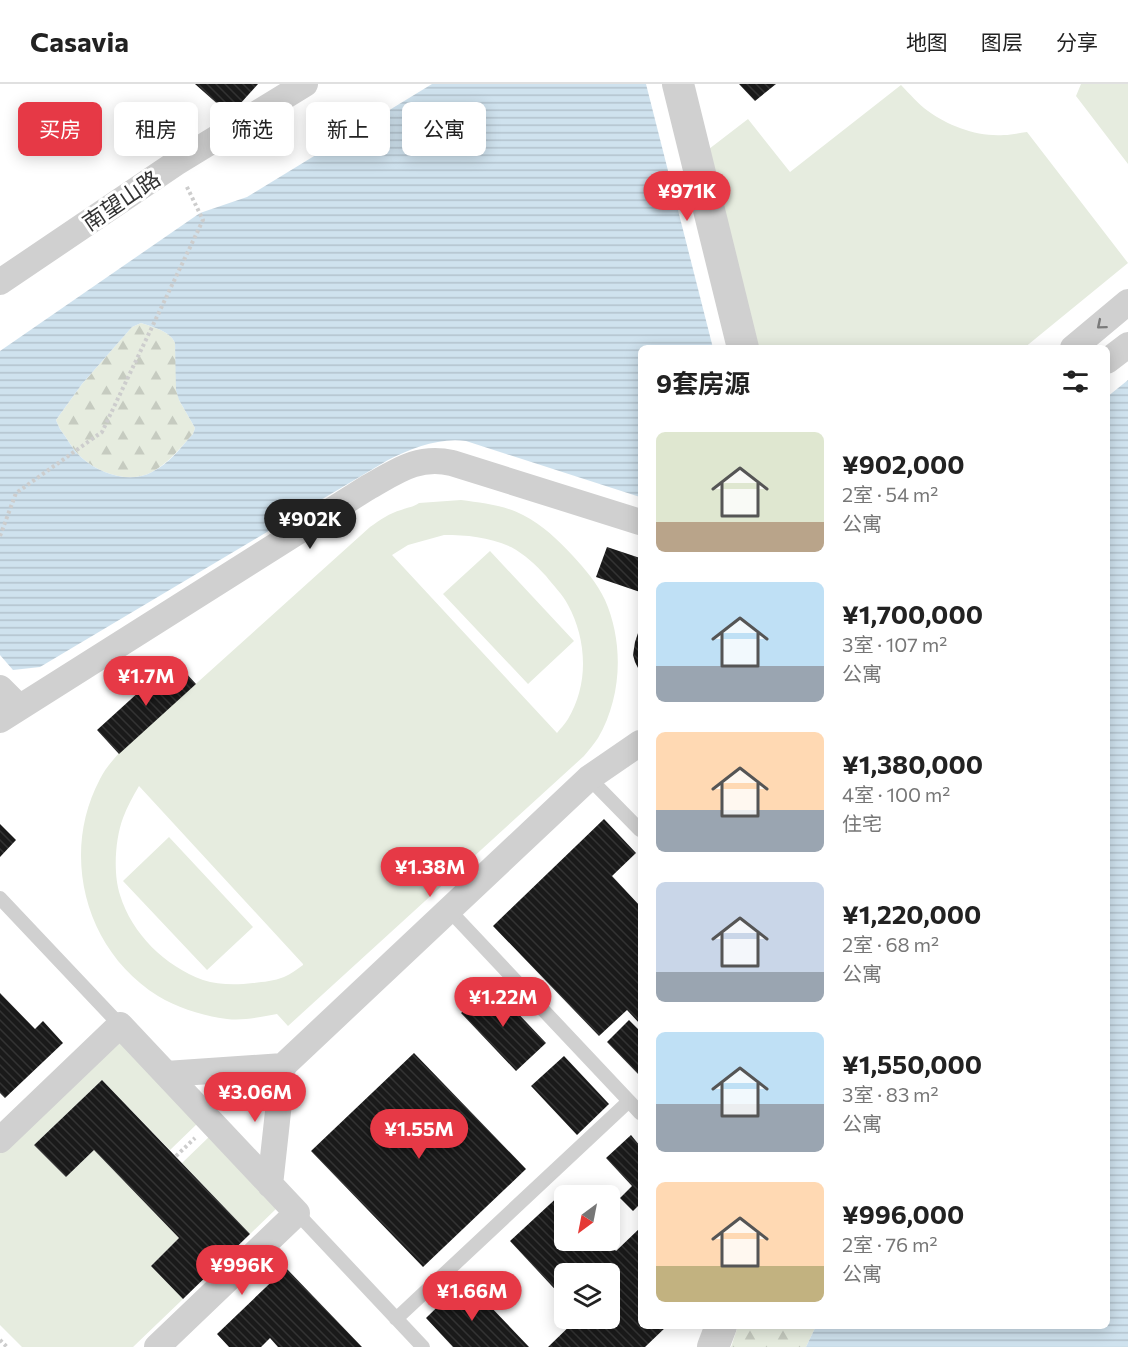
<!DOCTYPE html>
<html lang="zh">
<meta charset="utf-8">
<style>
body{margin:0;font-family:Commissioner,"Noto Sans SC",sans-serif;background:#f6f6f6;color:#222;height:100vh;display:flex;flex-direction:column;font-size:22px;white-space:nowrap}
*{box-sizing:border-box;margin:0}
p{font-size:20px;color:#767676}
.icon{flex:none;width:33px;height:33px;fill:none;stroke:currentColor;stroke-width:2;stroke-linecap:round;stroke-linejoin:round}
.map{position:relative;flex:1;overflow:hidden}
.drawer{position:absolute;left:638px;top:261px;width:472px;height:984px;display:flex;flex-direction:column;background:#fff;border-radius:9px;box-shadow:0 3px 15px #0003}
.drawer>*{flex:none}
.top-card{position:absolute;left:18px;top:18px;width:530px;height:54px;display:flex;gap:12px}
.needle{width:39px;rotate:212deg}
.controls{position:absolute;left:554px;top:1101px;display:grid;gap:12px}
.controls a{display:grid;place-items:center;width:66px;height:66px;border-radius:9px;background:#fff;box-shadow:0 3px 15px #0003;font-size:30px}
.price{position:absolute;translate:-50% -51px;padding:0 14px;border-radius:21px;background:#e63946;color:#fff;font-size:20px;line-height:39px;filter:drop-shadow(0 2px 3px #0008)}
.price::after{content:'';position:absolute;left:50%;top:36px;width:18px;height:14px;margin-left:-9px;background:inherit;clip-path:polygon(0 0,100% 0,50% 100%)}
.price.active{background:#222;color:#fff}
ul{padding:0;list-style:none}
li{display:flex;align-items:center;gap:18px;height:150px;padding:0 18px}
li span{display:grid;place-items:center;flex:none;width:168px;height:120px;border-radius:9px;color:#555}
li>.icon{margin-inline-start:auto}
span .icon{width:72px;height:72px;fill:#fffc;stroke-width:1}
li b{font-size:26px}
h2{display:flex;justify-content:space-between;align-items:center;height:72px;padding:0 18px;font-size:26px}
.chip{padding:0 21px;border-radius:9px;background:#fff;box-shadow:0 3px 15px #0003;font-size:21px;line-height:54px}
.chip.active{background:#e63946;color:#fff}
header{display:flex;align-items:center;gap:36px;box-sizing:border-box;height:84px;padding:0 30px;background:#fff;border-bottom:2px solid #e0e0e0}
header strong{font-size:28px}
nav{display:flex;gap:33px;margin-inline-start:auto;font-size:21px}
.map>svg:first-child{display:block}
.green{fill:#e6ecdf;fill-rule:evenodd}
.forest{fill:url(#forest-firs)}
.water{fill:url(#water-rules);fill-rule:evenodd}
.building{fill:url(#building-back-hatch)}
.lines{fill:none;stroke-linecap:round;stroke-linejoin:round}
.path{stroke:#cdcdcd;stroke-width:4;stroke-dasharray:3 3;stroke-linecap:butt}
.service{stroke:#d0d0d0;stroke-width:14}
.minor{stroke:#d0d0d0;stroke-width:26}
.tertiary{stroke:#d0d0d0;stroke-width:32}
.oneway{stroke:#7a7a7a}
.labels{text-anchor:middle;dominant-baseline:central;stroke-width:6;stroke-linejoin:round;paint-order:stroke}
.street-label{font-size:22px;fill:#333;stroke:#fff}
</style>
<header>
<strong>Casavia</strong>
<nav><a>地图</a><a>图层</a><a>分享</a></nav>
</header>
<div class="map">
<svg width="1128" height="1263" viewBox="0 0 1128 1263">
<defs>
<pattern id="forest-firs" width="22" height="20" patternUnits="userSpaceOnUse" patternTransform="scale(1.5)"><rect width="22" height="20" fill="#e6ecdf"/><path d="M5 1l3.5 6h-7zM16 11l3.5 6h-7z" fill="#c6cbc0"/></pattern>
<pattern id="water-rules" width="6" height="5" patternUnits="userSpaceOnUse" patternTransform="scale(1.5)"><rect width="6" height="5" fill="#cfe2ee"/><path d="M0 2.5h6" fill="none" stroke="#b2c2cd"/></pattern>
<pattern id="building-back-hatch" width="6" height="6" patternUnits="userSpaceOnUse" patternTransform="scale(1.5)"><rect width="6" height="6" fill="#1a1a1a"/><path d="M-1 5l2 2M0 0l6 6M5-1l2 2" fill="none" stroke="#333"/></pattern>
</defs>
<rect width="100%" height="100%" fill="#fff"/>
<path class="green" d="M1081 0H1128V80L1076 12Z
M901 1C910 10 918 20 928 27 948 42 978 53 1004 51 1011 51 1019 49 1027 48L1128 179 1024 264H755L709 65 748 35 790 88Z
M461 416C482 419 504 421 523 431 543 441 558 456 573 472 585 485 597 499 605 516 624 559 622 613 598 654 594 660 589 666 584 672L288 942 277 930C261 933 243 937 227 935 203 932 178 924 158 912 85 867 60 770 100 695 105 685 112 677 119 669L370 443C380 436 390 429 401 426 408 423 414 423 419 419ZM444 451C467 451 489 453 511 463 524 470 536 481 546 492 553 501 563 511 568 521 587 556 589 600 568 635 565 640 560 645 557 649L392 471 408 461ZM139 702 303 880V881C297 885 291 890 284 893 274 897 263 898 253 899 237 901 218 901 203 896 165 882 132 850 120 811 113 790 115 755 123 734 127 723 133 712 139 702Z
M490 467 574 557 528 600 443 510Z
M169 753 253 843 207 886 123 797Z
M118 955 199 1038 170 1066 102 996 34 1061 66 1093 94 1066 179 1154 151 1182 183 1215 133 1263H22L0 1241V1069Z
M211 1051 279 1122 250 1150 182 1079Z"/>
<path class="forest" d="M141 239C153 243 170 247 175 259L179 316 195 344 193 350C181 363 169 379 152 388 130 400 100 390 82 374 75 368 70 360 65 352 61 347 58 342 56 336L82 300 132 243Z
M738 1242H816L806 1263H731Z"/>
<path class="water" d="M432 0H646L713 264H640V413L466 357C441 353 411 364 388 376L40 583 13 586 0 571V267L200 129 247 113ZM141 239C153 243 170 247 175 259L176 306 179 316 195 344 193 350C181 363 169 380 152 388 130 400 100 390 82 374 75 368 70 360 65 352 61 347 58 342 56 336L82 300 132 243Z
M1128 296V1263H806L816 1242H1107V313Z"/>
<path class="building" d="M195 0H258L230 31Z
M739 0H776L755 17Z
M607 463 640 474V508L596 493Z
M640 543V588L635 578 633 571 635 558Z
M174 576 196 600 119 670 97 646Z
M604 735 636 769 612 792 640 822V940L627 926 599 952 493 842Z
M0 740 16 756 0 773Z
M491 901 546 959 516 987 461 929Z
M0 909 35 945 43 937 63 959 5 1014 0 1009Z
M629 936 640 947V992L607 958Z
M414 969 526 1085 423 1183 311 1067Z
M564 972 609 1020 577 1051 531 1002Z
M102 996 250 1150 183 1215 151 1182 179 1154 94 1066 66 1093 34 1061Z
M631 1051 640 1062V1120L633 1127 620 1114 632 1102 606 1074Z
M562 1109 564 1112V1156H606L616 1167 640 1144V1242H667L645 1263H548L578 1234H609V1190H564V1215L510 1157Z
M286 1184 362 1263H278L270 1254 261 1263H229L217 1250Z
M465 1196 529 1263H453L426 1234Z"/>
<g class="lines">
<path class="path" d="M0 452 16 409 102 348 203 136 186 101
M176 1072 195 1054
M0 1256 7 1263"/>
<path class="service" d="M589 694 640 746
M0 814 120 941
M629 1017 640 1029
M297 1129 423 1263
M396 1235 629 1017 449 826"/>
<path class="minor" d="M0 198 176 79 305 0
M1073 264 1128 218
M1107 277 1128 261
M0 604 19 623
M0 636 367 404C396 388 417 371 452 379L640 438
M166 990 283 982 589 694 640 659
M0 1056 120 941 297 1129 157 1263
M270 1101 283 982"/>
<path class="tertiary" d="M678 0 743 264
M713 1263 721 1242"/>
</g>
<defs><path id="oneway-chevron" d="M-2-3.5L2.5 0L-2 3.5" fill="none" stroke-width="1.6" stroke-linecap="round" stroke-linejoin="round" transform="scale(1.5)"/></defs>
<use class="oneway" href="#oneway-chevron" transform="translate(1101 241) rotate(140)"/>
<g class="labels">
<g class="street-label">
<text transform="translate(121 116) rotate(-34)">南望山路</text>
</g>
</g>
</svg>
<div class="controls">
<a><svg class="needle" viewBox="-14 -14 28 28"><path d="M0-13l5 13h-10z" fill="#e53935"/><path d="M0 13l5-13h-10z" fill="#767676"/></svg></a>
<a><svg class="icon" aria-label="layers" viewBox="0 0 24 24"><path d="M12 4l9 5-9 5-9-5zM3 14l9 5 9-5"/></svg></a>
</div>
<b class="price" style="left:687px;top:138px">¥971K</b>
<b class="price active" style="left:310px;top:466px">¥902K</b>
<b class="price" style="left:146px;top:623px">¥1.7M</b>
<b class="price" style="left:430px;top:814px">¥1.38M</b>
<b class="price" style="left:503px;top:944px">¥1.22M</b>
<b class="price" style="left:255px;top:1039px">¥3.06M</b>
<b class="price" style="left:419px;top:1076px">¥1.55M</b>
<b class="price" style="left:242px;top:1212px">¥996K</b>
<b class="price" style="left:472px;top:1238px">¥1.66M</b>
<div class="top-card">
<a class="chip active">买房</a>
<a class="chip">租房</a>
<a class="chip">筛选</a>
<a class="chip">新上</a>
<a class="chip">公寓</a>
</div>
<section class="drawer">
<h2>9套房源<svg class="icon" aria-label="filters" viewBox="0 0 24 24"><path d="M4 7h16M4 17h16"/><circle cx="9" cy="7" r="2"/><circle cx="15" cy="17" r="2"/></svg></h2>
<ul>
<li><span style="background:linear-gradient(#dfe7d0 75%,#b9a48a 0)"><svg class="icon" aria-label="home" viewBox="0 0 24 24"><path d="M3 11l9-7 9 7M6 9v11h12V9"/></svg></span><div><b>¥902,000</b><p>2室 · 54 m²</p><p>公寓</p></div></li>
<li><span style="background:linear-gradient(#bfe0f5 70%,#9aa5b1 0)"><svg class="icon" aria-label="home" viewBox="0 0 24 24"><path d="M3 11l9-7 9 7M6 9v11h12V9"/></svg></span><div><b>¥1,700,000</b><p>3室 · 107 m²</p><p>公寓</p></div></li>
<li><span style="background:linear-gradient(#ffd9b3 65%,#9aa5b1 0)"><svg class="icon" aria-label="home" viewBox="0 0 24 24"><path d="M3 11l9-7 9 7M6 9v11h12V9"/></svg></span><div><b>¥1,380,000</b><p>4室 · 100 m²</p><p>住宅</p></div></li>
<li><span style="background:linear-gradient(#c9d6e8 75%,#9aa5b1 0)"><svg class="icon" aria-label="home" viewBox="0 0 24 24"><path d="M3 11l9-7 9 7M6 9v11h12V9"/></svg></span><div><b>¥1,220,000</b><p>2室 · 68 m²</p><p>公寓</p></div></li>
<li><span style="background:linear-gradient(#bfe0f5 60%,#9aa5b1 0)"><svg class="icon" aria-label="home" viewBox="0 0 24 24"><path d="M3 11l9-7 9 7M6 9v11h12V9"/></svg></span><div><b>¥1,550,000</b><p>3室 · 83 m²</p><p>公寓</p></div></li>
<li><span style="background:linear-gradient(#ffd9b3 70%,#c2b280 0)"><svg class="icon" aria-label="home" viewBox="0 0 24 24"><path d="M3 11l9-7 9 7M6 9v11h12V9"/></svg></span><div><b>¥996,000</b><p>2室 · 76 m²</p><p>公寓</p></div></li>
</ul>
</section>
</div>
